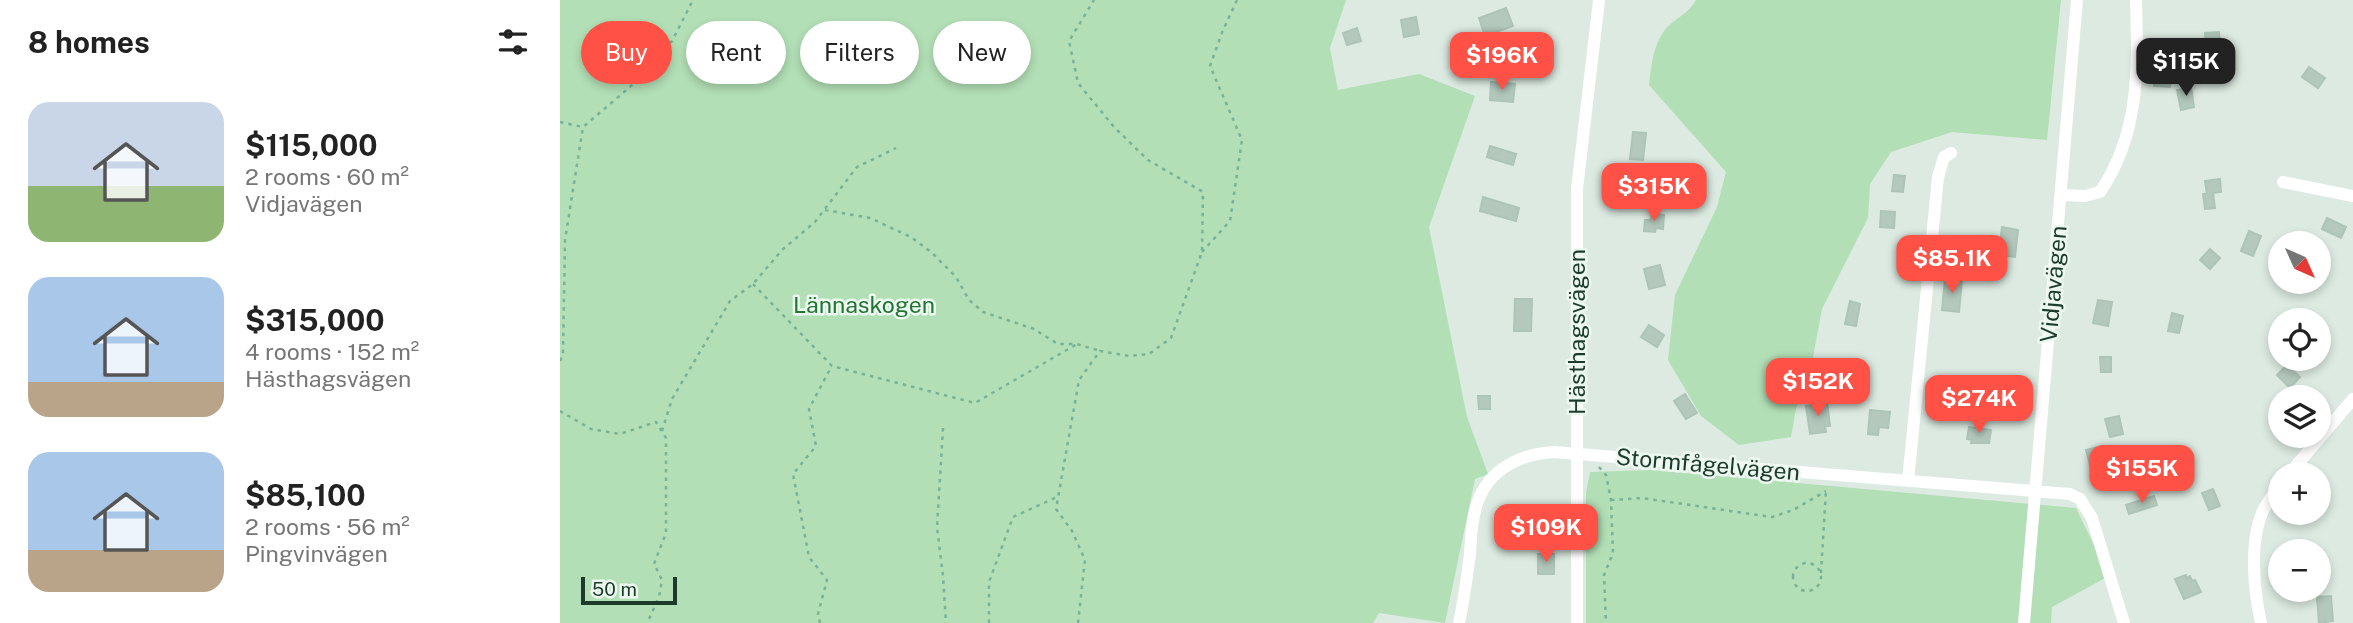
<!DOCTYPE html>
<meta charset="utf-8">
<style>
body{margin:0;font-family:"Public Sans",sans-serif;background:#f2f2f2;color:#222;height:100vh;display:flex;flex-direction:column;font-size:26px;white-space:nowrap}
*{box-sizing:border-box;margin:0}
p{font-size:23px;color:#767676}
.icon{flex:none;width:38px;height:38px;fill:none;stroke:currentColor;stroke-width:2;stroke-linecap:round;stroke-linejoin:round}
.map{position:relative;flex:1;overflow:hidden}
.side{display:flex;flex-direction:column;background:#fff;width:560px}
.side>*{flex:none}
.top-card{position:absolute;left:21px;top:21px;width:665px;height:63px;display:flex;gap:14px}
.needle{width:46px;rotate:135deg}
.controls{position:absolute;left:1708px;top:231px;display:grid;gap:14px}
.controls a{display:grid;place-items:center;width:63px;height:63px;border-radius:50%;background:#fff;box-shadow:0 4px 10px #0003;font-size:35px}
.scale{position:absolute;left:21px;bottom:18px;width:96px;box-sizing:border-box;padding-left:7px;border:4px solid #1c3b2d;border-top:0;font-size:19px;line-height:24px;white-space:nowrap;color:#1c3b2d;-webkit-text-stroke:5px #ecf7f0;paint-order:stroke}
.price{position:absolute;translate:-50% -60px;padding:0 16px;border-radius:14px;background:#ff5145;color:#fff;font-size:23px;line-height:46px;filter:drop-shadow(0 2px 4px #0008)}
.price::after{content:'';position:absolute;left:50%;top:42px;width:21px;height:16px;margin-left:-10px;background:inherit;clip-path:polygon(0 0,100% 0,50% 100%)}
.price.active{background:#222;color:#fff}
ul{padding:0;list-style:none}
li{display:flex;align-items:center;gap:21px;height:175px;padding:0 28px}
li span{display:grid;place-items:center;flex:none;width:196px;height:140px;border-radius:21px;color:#555}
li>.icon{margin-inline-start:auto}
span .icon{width:84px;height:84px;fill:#fffc;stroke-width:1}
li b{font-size:30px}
h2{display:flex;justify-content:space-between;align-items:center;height:84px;padding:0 28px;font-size:30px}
.pill{padding:0 24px;border-radius:32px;background:#fff;box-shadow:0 4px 10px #0003;font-size:24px;line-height:63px}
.pill.active{background:#ff5145;color:#fff}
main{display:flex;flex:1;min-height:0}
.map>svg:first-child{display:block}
.green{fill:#b2dfb5}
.building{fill:#b4c8bc;stroke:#aec4b7;stroke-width:2}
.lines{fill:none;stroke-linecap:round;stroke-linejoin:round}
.path{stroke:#79b295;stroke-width:2.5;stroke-dasharray:3.5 5;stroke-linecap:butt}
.minor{stroke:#fff;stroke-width:12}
.labels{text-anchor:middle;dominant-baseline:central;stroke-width:5;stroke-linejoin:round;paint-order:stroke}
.street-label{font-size:23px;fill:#1c3b2d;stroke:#ecf7f0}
.park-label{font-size:23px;fill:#237534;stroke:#ecf7f0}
</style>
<main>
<section class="side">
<h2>8 homes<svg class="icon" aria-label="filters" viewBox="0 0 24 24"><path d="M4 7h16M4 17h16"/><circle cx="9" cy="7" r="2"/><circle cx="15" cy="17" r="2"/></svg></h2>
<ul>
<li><span style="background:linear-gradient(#c9d6e8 60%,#8fb573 0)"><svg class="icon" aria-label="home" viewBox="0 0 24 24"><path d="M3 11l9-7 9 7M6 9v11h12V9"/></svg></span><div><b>$115,000</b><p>2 rooms · 60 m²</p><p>Vidjavägen</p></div></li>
<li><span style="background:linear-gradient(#a9c7e8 75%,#b9a48a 0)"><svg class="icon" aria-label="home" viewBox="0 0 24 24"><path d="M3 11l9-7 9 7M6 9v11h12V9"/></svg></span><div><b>$315,000</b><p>4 rooms · 152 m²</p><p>Hästhagsvägen</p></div></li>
<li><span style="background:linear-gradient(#a9c7e8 70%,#b9a48a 0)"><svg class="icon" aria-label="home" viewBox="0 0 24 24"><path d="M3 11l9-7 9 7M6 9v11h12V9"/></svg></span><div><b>$85,100</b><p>2 rooms · 56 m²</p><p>Pingvinvägen</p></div></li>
</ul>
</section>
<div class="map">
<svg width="1793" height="623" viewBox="0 0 1793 623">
<rect width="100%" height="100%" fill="#dceae1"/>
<path class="green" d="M0 0H786L770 48 778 90 859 74 915 96 869 227 907 417 928 474 915 479 885 623 819 613 813 623H0Z
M1136 0H1501L1487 140 1392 132 1331 152 1310 184 1308 218 1262 309 1251 368 1236 409 1231 437 1179 445 1141 416 1108 360 1115 295 1157 207 1166 172 1089 85C1091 67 1093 46 1104 31 1113 19 1129 14 1136 0Z
M1091 470 1516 508 1549 576 1492 607 1491 623H1026V493L1030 472Z"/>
<path class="building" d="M946 8 953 26 925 36 919 18Z
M856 17 859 34 844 37 841 20Z
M797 28 801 41 787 45 783 33Z
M1659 32 1660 47 1646 48 1645 33Z
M1595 67 1612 68 1610 87 1594 86Z
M1749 67 1765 78 1758 88 1742 77Z
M931 82 955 84 953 102 930 100Z
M1631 87 1634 107 1621 110 1617 90Z
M1073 132 1086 133 1083 160 1070 159Z
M930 146 956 154 953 165 927 157Z
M1334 175 1345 176 1343 192 1332 191Z
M1660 179 1661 192 1653 193 1655 208 1645 209 1643 194H1647L1645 181Z
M923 197 959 208 956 221 920 211Z
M1321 211 1335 212 1334 228 1320 227Z
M1092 213 1104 215 1103 229 1096 228 1095 232 1084 231 1085 220H1091Z
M1767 218 1786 227 1781 238 1762 229Z
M1442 227 1458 230 1455 257 1439 255Z
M1689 231 1701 236 1693 256 1681 251Z
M1650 249 1660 258 1650 269 1640 260Z
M1100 265 1105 285 1089 289 1084 269Z
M1385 279 1402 280 1399 312 1382 310Z
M955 299H972L971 331H954Z
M1538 300 1552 302 1548 326 1533 323Z
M1290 301 1300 304 1296 326 1285 324Z
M1612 313 1623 316 1619 333 1608 331Z
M1089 325 1104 335 1097 347 1081 337Z
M1540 357H1551V372H1541Z
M1727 365 1740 377 1730 388 1717 375Z
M1408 376 1437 377 1435 395 1407 390Z
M1125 394 1137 413 1126 419 1114 401Z
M918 396H930V409H919Z
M1267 403 1270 426H1265L1266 432 1250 434 1246 406Z
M1310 410 1330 412 1328 428 1319 427 1318 435 1308 434Z
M1559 416 1563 434 1550 437 1545 419Z
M1409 427 1431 430 1429 443H1411L1412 440 1407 439Z
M1543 446 1548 468 1532 472 1526 450Z
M1653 489 1660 506 1649 510 1642 493Z
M1594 496 1597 505 1569 514 1566 505Z
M978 554H994V574H978Z
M1626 575 1627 578 1630 576 1632 581 1635 580 1641 592 1624 599 1615 579Z
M1771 596 1773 621 1759 623 1757 597Z"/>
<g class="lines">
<path class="path" d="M0 122 23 127
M265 210 310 218 351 237 371 252 396 277 409 300 423 312 474 329 498 344H517L540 351
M642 252 670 221 682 140 650 66 663 30 677 0
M193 284 272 366 415 403 517 344
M0 361 3 354 5 240 23 127 70 87 112 41 133 0
M0 411 31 429 60 434 96 422 106 438V533L94 564 102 580 99 597 89 619 90 623
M383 428 377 527 383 576 386 623
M102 431 112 399 170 301 193 284 222 250 255 222 297 167 336 148
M1039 467 1046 475 1051 500 1053 553 1044 575 1046 623
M1051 500 1082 498 1212 517 1233 510 1266 491
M1233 577a14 14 0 1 1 28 0a14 14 0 1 1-28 0Z
M1261 573 1266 490
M260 623 258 614 267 580 249 557 233 474 256 446 249 409 271 367
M429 623V582L453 517 499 496
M518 623 525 560 512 531 496 509 519 380 540 351 569 356 589 354 611 338 642 252 643 192 588 160 554 127 518 83 509 41 534 0"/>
<path class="minor" d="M1723 182 1793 196
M1501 195 1525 196 1540 192C1580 134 1578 68 1576 0
M1729 474 1793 399
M1348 481 1378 177 1384 157 1391 153
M899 623C904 600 907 577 910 554 911 540 911 525 915 511 924 472 957 454 994 452L1510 494 1520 499 1532 518 1564 623
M1017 623V189L1039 0
M1464 623 1517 0
M1701 623C1694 591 1689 544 1702 513 1706 503 1714 494 1720 486"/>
</g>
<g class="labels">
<g class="street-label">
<text transform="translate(1493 284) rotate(-85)">Vidjavägen</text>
<text transform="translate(1016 332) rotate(-90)">Hästhagsvägen</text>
<text transform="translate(1148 464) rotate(5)">Stormfågelvägen</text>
</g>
<g class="park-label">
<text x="304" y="304">Lännaskogen</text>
</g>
</g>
</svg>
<div class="controls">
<a><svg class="needle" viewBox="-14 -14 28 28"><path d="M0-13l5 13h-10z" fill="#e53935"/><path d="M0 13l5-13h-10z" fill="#767676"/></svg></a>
<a><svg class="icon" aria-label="locate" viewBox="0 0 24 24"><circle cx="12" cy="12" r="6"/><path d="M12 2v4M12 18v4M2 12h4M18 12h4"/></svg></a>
<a><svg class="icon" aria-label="layers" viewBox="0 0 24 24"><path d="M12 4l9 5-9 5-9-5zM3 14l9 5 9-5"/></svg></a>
<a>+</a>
<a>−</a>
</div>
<div class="scale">50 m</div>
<b class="price" style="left:942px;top:92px">$196K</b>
<b class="price active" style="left:1626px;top:98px">$115K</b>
<b class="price" style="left:1094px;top:223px">$315K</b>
<b class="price" style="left:1392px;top:295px">$85.1K</b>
<b class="price" style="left:1258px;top:418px">$152K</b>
<b class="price" style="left:1419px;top:435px">$274K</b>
<b class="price" style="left:1582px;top:505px">$155K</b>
<b class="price" style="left:986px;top:564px">$109K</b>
<div class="top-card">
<a class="pill active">Buy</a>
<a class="pill">Rent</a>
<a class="pill">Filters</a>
<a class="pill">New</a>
</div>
</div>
</main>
